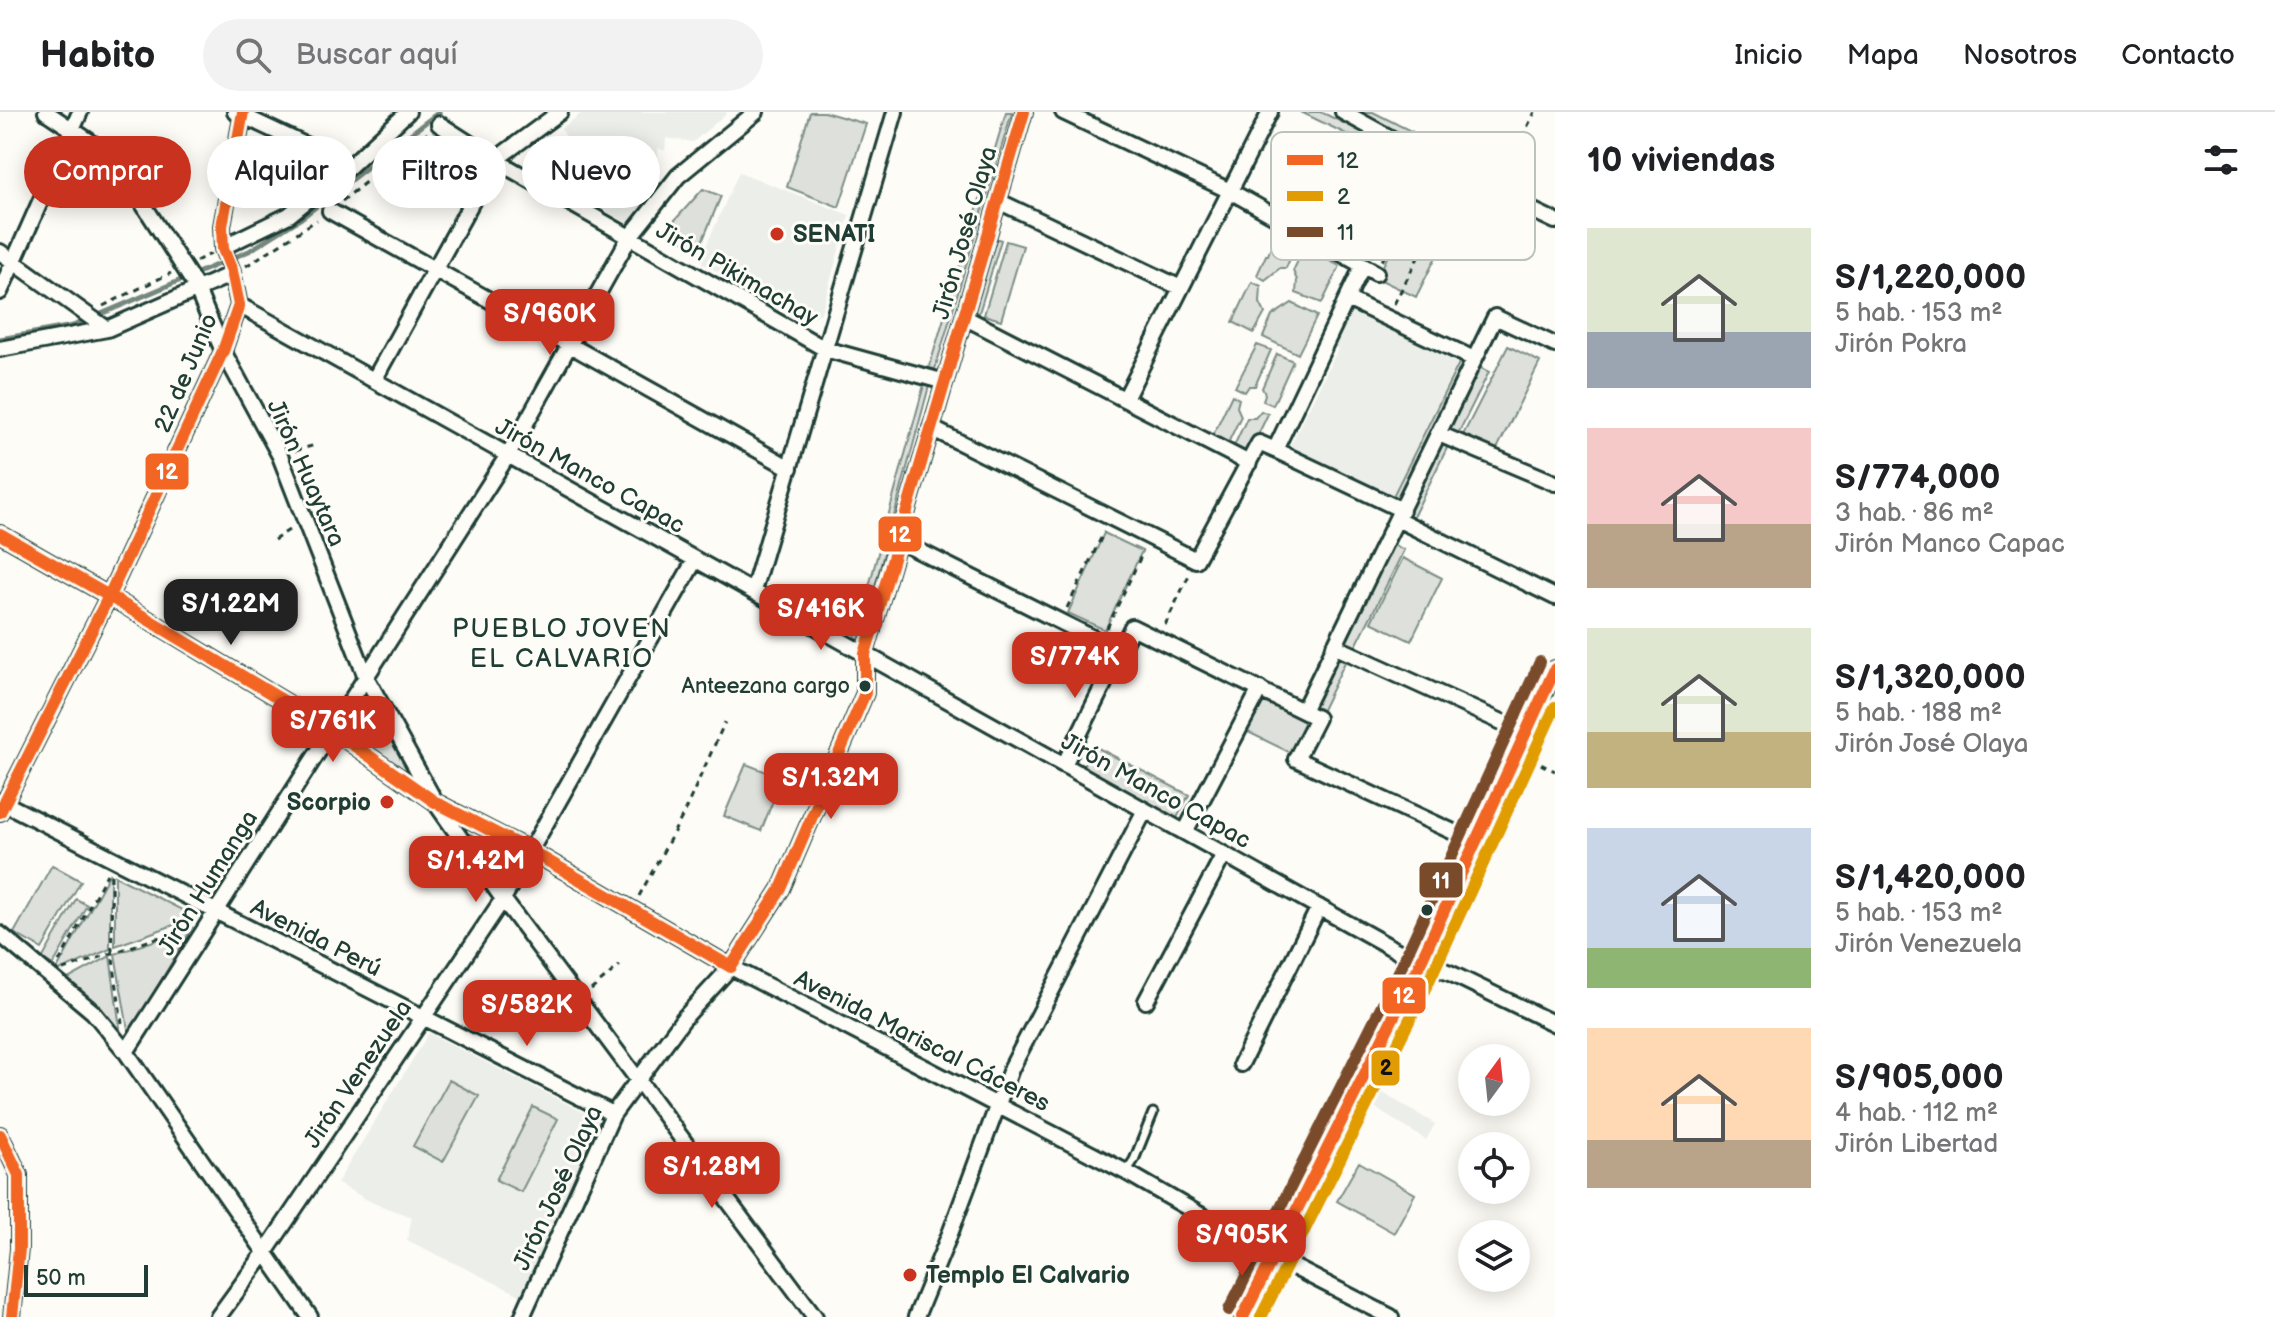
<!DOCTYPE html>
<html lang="es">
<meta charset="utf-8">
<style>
body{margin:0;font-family:"Balsamiq Sans",sans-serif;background:#f2f2f2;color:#202124;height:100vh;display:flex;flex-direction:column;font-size:30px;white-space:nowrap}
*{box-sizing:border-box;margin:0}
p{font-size:26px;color:#757577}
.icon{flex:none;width:44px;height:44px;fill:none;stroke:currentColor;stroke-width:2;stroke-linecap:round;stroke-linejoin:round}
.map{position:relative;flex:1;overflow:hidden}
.sheet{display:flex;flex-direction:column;background:#fff;width:720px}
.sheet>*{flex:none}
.guide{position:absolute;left:24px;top:24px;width:760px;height:72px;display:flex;gap:16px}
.needle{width:52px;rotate:15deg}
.tools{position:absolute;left:1458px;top:932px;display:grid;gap:16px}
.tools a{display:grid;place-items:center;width:72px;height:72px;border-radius:50%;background:#fff;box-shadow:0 4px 20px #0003;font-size:40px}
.scale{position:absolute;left:24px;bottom:20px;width:124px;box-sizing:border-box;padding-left:8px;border:4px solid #1f3d34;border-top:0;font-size:22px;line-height:28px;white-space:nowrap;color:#1f3d34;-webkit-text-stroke:6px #fdfcf7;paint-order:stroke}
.price{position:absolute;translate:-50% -68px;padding:0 18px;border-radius:16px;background:#c8321e;color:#fff;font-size:26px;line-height:52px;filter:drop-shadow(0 2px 4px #0008)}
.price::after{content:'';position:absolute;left:50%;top:48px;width:24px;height:18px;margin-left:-12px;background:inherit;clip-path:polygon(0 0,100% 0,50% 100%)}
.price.selected{background:#222;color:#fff}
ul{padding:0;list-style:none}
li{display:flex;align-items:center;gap:24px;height:200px;padding:0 32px}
li span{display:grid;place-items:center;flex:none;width:224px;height:160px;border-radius:0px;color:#555}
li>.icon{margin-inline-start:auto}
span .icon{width:96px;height:96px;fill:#fffc;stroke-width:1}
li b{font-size:34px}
h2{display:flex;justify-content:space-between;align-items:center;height:96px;padding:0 32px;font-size:34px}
.tag{padding:0 28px;border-radius:36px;background:#fff;box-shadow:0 4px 20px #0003;font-size:28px;line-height:72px}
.tag.selected{background:#c8321e;color:#fff}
header{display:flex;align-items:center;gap:48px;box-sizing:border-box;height:112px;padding:0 40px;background:#fff;border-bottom:2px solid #e0e0e0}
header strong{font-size:38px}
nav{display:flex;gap:44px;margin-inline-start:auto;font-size:28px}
.search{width:560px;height:72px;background:#f2f2f2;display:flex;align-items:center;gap:20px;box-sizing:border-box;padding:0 28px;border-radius:44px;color:#757577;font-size:30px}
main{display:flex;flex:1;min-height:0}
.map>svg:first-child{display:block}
.built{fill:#eceee9}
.green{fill:#dde0db;stroke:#7e8e88;stroke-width:2}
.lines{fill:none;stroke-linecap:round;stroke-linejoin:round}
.stream{stroke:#75877f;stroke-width:5}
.service-casing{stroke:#1f3d34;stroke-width:13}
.minor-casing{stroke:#1f3d34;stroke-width:20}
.path{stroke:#1f3d34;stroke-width:3;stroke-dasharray:6 6;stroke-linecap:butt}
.service{stroke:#fdfcf7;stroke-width:7}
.minor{stroke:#fdfcf7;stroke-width:14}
.bus-1-casing{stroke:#fdfcf7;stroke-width:18}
.bus-2-casing{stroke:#fdfcf7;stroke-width:18}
.bus-3-casing{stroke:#fdfcf7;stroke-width:18}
.bus-1{stroke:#f26522;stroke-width:12}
.bus-2{stroke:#e19c05;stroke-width:12}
.bus-3{stroke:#7a4b2a;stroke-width:12}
.poi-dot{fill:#c8321e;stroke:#fdfcf7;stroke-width:3}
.bus-dot{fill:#1f3d34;stroke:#fdfcf7;stroke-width:3}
.labels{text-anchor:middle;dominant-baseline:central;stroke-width:6;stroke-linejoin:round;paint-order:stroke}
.bus-label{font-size:22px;fill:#1f3d34;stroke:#fdfcf7;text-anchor:end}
.street-label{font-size:24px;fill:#1f3d34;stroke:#fdfcf7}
.poi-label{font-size:24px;font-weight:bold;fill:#1f3d34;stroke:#fdfcf7;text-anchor:start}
.neighbourhood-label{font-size:26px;letter-spacing:2px;fill:#1f3d34;stroke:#fdfcf7}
.key{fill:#fdfcf7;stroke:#bac3bc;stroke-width:2}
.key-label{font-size:22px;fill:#1f3d34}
.line-badge{stroke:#fdfcf7;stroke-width:3}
.badge-label{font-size:22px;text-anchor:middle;font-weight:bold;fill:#fff}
.pale-badge-label{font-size:22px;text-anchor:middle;font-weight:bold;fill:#111}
</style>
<header>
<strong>Habito</strong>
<div class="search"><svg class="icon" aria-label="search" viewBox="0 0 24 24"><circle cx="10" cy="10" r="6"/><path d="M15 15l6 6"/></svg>Buscar aquí</div>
<nav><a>Inicio</a><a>Mapa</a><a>Nosotros</a><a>Contacto</a></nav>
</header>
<main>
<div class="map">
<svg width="1555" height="1205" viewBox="0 0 1555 1205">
<rect width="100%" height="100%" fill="#fdfcf7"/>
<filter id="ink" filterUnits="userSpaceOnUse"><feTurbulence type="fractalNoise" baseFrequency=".0125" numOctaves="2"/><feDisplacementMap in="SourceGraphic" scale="16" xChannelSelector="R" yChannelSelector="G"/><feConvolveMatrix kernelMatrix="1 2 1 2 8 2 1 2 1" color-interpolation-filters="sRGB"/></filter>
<g filter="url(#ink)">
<path class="built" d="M583 0H726L727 1 693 30 666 26 665 39 658 36 659 66 629 112 547 66 577 41 561 17Z
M739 60 849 103 821 201 807 208 702 151 703 141Z
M1347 192 1459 247 1392 384 1290 334 1338 237 1328 231Z
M429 921 602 1010 522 1184 407 1128 412 1105 373 1091 337 1071Z
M1370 973 1435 1012 1426 1028 1362 988Z"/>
<path class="green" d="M810 0H824L866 12 839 95 787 75Z
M1006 0H1012L935 257 929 256Z
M1301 0H1321L1418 47 1414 55Z
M1354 0H1373L1496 62 1492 69Z
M1429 60 1468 81 1416 185 1377 166Z
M703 77 721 84 699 137 665 119Z
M1275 124 1296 133 1286 156H1280L1265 168 1257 163 1266 143H1268Z
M995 126 1001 128 979 201 972 199Z
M1006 129 1023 134 1001 208 984 203Z
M1304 136 1340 154 1322 191 1296 181 1297 168 1293 159Z
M1252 170 1261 174 1260 191 1265 201 1254 221 1233 210Z
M1292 191 1317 204 1298 242 1263 225 1272 204Z
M1257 233 1271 238 1255 274H1249L1245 280 1235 275Z
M1508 234 1540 250 1495 341 1462 325Z
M1277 242 1293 249 1273 293 1263 289 1265 282 1262 276Z
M1460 249 1468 252 1399 392 1391 388Z
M1475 253 1489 260 1456 326 1443 319Z
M924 273 929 274 860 530 854 529Z
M1232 283 1239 287 1237 295 1241 304 1227 333 1211 327Z
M1261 299 1268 302 1248 344 1233 336 1247 306H1255Z
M1441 326 1450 330 1413 405 1404 400Z
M1104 421 1142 439 1105 518 1068 501Z
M1388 430 1404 438 1354 538 1338 530Z
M1403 446 1442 466 1411 529 1371 510Z
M1336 541 1347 546 1320 602 1309 597Z
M1262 581 1313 606 1295 643 1244 618Z
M373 582 408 659 405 660 347 618Z
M1094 634 1189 683 1176 708 1080 659Z
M746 652 782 666 761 719 724 704Z
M467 722H470L513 745 499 767 466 728Z
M52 753 81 769 42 837 14 821Z
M110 761V837L55 861Z
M115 764 196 805 115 834Z
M76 787 87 793 53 853 42 847Z
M192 816 129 923 115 842Z
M110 844 121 923 68 867Z
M449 968 479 984 443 1050 413 1034Z
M533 995 558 1007 521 1080 496 1068Z
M1359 1050 1415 1082 1394 1121 1337 1089Z"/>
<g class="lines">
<path class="stream" d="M0 227 73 214 249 139 300 107 439 0"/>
<g class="service-casing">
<path id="service" d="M1126 1060 1134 1048 1153 1001"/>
</g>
<g class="minor-casing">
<path id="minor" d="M46 0 113 45 195 173 223 239 280 344 366 565 433 686
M235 0 350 54
M1063 0 1230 79 1376 161
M1343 0 1460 64 1555 109
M439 12 495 48 825 237 945 270
M998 89 1181 176
M330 99 790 356
M223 135 289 103 350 54 408 0
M0 140 107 217
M0 180 80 0
M1347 187 1474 247
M239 193 1401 841 1452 862 1555 912
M964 205 1249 351
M0 237 107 217 232 162
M374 268 495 48 560 0
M1125 287 1270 0
M931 316 1196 448 1259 331 1275 338 1362 155
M1439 322 1555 371
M1275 338 1402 398
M1397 407 1555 485
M0 422 109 484 332 618 435 690 503 787 815 1205
M899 429 1119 539
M753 479 895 0
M1334 534 1526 621
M1303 599 1495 205 1555 233
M1064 653 1132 515 1317 606 1296 647 1475 730
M0 689 613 1002
M439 692 529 738 731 855 1126 1060 1268 1142 1391 1205
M0 700 109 484 223 239 239 193 232 159 223 137 222 114 243 0
M1185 720 1260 577
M0 822 93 900 126 940 310 1205
M1146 889 1224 742
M126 940 508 343 629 126 678 64 756 0
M1241 952 1319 795
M0 1023 19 1063V1137L12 1205
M218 1205 264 1142 503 787 695 448
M522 1205 613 1002 684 906 731 855 781 777 865 581V542L1024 0
M916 1205 951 1119 1011 957 1145 698
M1243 1205 1414 864 1555 557"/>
</g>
<path class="path" d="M1500 68 1535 0
M342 89 427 21
M196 149 211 142
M1382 149 1426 63
M246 154 317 108
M1394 192 1453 78
M103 194 171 161
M295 339 315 333
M274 428 292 416
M1067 496 1104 420
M1165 513 1189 463
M1107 516 1143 440
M1530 647 1555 659
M111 763 112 840 122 911
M639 784 682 705 725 610
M59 850 107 762
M63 858 189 815
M591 878 620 853"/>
<use href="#service" class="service"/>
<use href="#minor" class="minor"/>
<g class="bus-1-casing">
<path id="bus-1" d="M0 422 109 484 332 618 435 690 529 738 731 855 781 777 865 581V542L1024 0
M0 700 109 484 223 239 239 193 232 159 223 137 222 114 243 0
M0 1023 19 1063V1137L12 1205
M1243 1205 1414 864 1555 557"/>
</g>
<g class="bus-2-casing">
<path id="bus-2" d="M1261 1205 1428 871 1555 595"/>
</g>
<g class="bus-3-casing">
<path id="bus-3" d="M1229 1198 1400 857 1540 550"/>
</g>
<use href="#bus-1" class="bus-1"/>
<use href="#bus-2" class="bus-2"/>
<use href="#bus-3" class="bus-3"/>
</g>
</g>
<g class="poi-dot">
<circle cx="777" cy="122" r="8"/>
<circle cx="387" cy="690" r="8"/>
<circle cx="910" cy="1163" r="8"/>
</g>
<g class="bus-dot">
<circle cx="865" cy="574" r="7"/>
<circle cx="1427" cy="798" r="7"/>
</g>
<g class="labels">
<g class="bus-label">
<text x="850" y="574">Anteezana cargo</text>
</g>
<g class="street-label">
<text transform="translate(965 121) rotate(-74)">Jirón José Olaya</text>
<text transform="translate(737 162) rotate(30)">Jirón Pikimachay</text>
<text transform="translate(186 261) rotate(-67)">22 de Junio</text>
<text transform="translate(306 361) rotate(66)">Jirón Huaytara</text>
<text transform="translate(590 364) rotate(29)">Jirón Manco Capac</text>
<text transform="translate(1156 679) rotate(29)">Jirón Manco Capac</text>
<text transform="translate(208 771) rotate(-58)">Jirón Humanga</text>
<text transform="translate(316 826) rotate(27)">Avenida Perú</text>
<text transform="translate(922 929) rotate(27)">Avenida Mariscal Cáceres</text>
<text transform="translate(358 962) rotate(-56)">Jirón Venezuela</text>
<text transform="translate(558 1076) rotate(-65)">Jirón José Olaya</text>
</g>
<g class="poi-label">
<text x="793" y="122">SENATI</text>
<text x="371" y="690" text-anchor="end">Scorpio</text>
<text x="926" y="1163">Templo El Calvario</text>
</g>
<g class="neighbourhood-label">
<text x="562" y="517">PUEBLO JOVEN<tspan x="562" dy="30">EL CALVARIO</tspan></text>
</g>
</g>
<rect x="1271" y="20" width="264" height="128" rx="12" class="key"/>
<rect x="1287" y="43" width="36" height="10" fill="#f26522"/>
<rect x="1287" y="79" width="36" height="10" fill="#e19c05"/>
<rect x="1287" y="115" width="36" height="10" fill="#7a4b2a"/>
<g class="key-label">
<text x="1337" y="56">12</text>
<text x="1337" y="92">2</text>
<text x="1337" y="128">11</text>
</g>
<g class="line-badge">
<rect x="144" y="340" width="46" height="39" rx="8" fill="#f26522"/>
<rect x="877" y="403" width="46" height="38" rx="8" fill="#f26522"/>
<rect x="1418" y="749" width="46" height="38" rx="8" fill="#7a4b2a"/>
<rect x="1381" y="864" width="46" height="39" rx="8" fill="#f26522"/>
<rect x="1370" y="937" width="31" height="38" rx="8" fill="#e19c05"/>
</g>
<g class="badge-label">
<text x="167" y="367">12</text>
<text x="900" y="430">12</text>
<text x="1441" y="776">11</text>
<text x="1404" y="891">12</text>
</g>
<g class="pale-badge-label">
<text x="1386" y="963">2</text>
</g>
</svg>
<div class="tools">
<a><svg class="needle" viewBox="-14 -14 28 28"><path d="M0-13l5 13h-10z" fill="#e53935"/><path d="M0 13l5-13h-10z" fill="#757577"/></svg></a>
<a><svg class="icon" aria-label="locate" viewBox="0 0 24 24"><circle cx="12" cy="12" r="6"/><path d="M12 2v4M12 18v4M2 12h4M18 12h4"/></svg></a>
<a><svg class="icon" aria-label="layers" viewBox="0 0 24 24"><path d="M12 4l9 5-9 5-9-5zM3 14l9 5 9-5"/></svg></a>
</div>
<div class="scale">50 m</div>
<b class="price" style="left:550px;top:245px">S/960K</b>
<b class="price selected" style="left:231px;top:535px">S/1.22M</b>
<b class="price" style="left:821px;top:540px">S/416K</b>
<b class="price" style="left:1075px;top:588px">S/774K</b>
<b class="price" style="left:333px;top:652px">S/761K</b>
<b class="price" style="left:831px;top:709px">S/1.32M</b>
<b class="price" style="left:476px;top:792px">S/1.42M</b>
<b class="price" style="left:527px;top:936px">S/582K</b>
<b class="price" style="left:712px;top:1098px">S/1.28M</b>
<b class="price" style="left:1242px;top:1166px">S/905K</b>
<div class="guide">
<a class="tag selected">Comprar</a>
<a class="tag">Alquilar</a>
<a class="tag">Filtros</a>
<a class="tag">Nuevo</a>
</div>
</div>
<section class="sheet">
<h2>10 viviendas<svg class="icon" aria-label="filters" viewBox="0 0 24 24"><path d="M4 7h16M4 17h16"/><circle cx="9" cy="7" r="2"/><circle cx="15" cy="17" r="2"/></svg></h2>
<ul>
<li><span style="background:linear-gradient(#dfe7d0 65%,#9aa5b1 0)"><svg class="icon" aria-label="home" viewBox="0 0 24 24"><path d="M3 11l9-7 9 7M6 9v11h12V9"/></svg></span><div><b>S/1,220,000</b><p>5 hab. · 153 m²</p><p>Jirón Pokra</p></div></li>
<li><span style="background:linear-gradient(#f6c9c9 60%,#b9a48a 0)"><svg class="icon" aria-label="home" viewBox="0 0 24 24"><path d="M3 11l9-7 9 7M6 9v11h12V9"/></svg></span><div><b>S/774,000</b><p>3 hab. · 86 m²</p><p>Jirón Manco Capac</p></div></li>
<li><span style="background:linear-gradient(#dfe7d0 65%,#c2b280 0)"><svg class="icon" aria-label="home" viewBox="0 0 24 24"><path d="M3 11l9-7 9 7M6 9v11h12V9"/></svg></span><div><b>S/1,320,000</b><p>5 hab. · 188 m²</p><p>Jirón José Olaya</p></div></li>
<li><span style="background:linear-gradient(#c9d6e8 75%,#8fb573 0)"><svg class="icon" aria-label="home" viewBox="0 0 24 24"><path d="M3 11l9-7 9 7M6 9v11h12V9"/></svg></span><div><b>S/1,420,000</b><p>5 hab. · 153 m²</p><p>Jirón Venezuela</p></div></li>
<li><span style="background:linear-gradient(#ffd9b3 70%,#b9a48a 0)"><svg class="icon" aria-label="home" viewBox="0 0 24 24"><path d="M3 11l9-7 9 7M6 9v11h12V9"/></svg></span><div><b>S/905,000</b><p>4 hab. · 112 m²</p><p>Jirón Libertad</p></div></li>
</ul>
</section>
</main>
